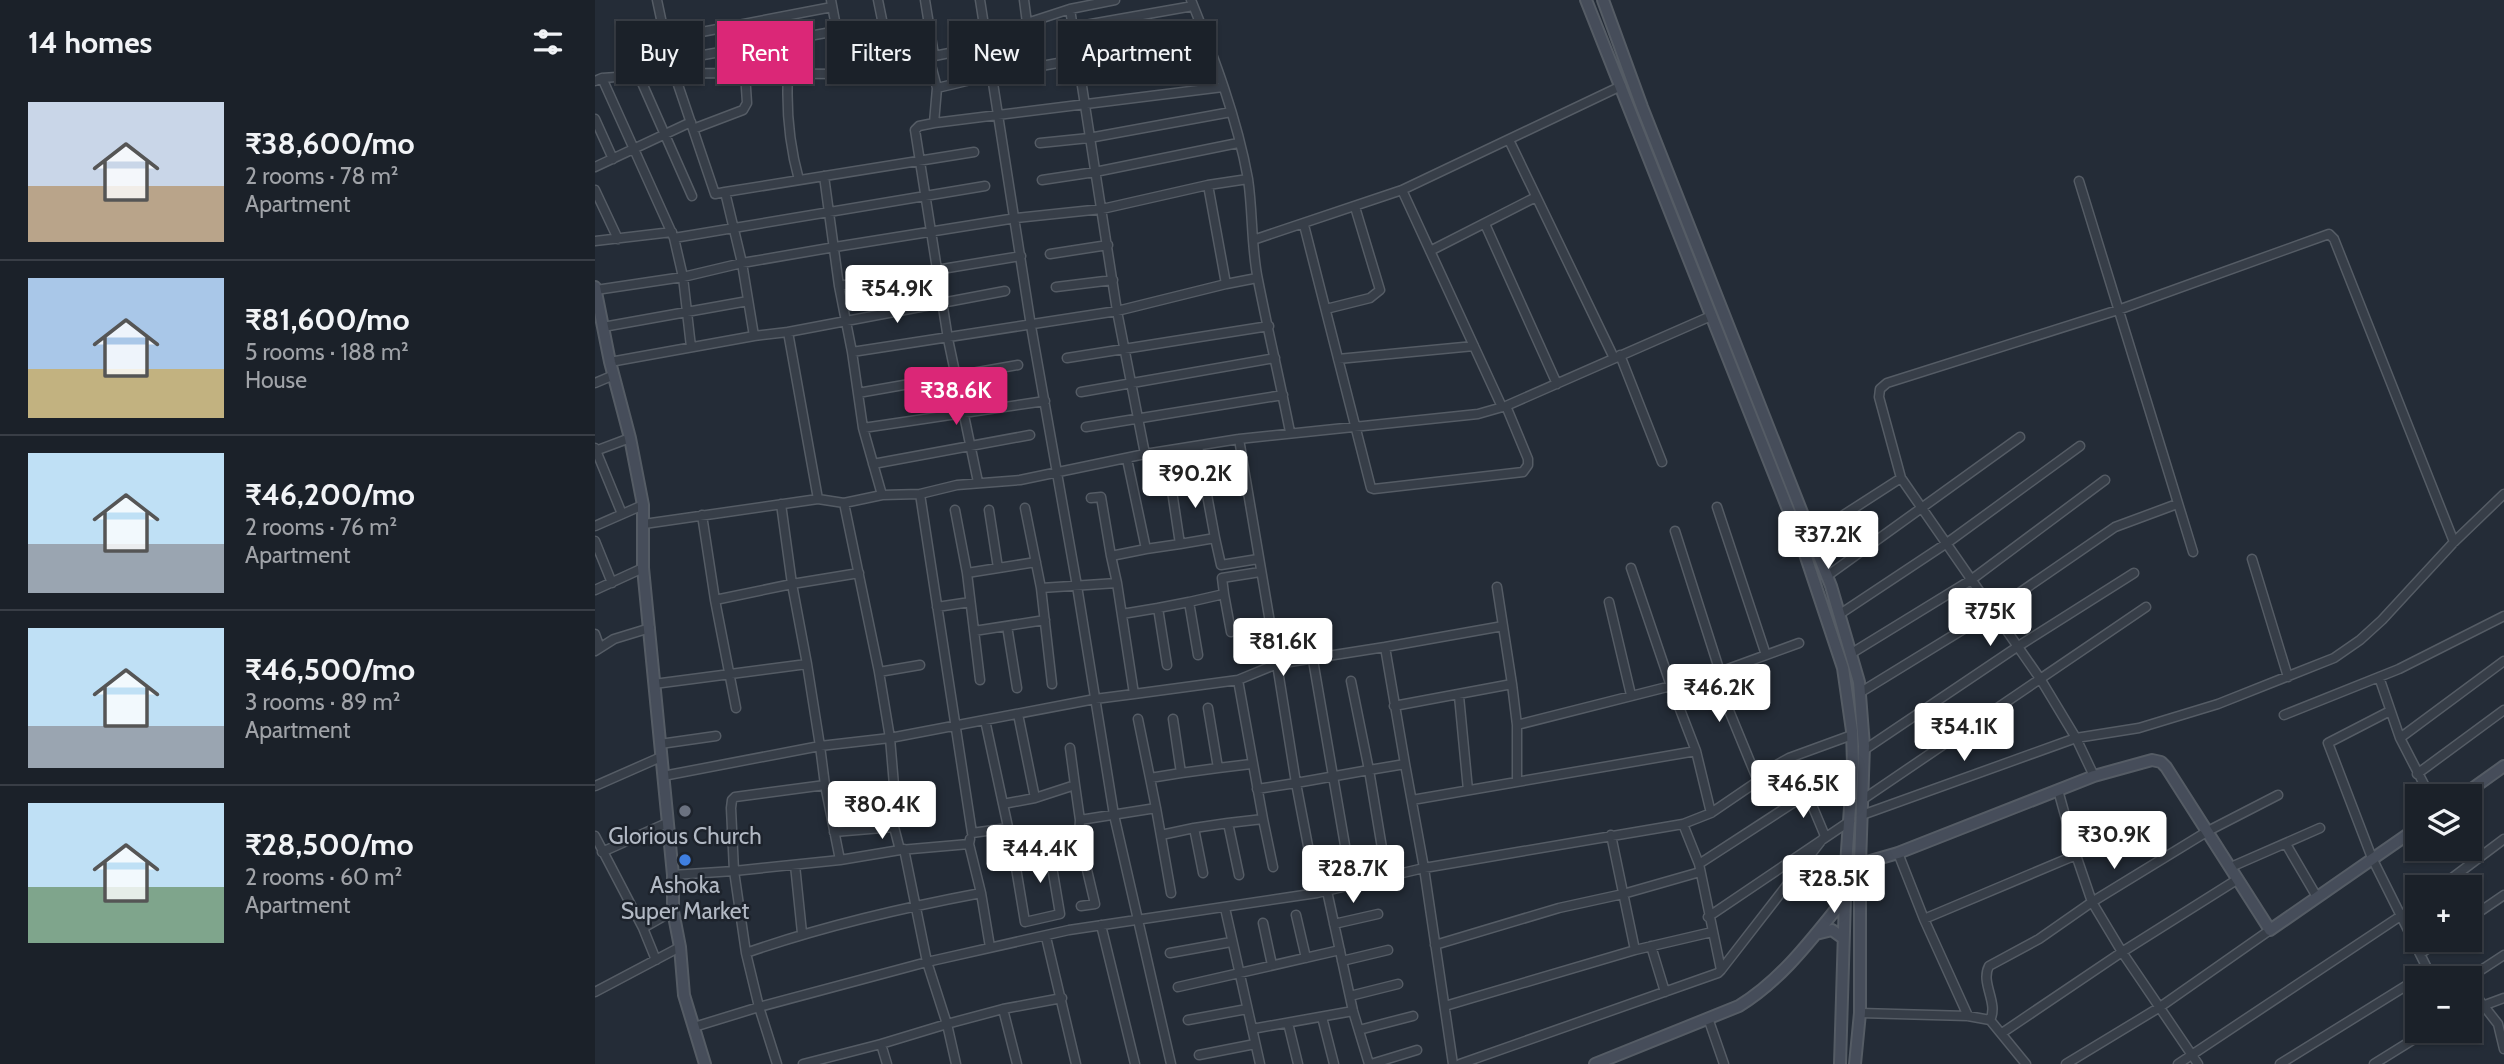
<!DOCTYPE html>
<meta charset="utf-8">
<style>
body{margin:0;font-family:Cabin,sans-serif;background:#242931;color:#f1f3f6;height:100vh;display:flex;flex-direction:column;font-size:26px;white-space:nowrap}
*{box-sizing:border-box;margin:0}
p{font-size:23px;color:#a0a3a8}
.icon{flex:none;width:38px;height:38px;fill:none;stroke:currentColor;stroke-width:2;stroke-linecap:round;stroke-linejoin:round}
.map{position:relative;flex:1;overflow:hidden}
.sheet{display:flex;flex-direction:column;background:#1b2129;width:595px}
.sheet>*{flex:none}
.banner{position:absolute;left:21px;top:21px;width:665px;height:63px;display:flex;gap:14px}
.buttons{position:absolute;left:1810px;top:784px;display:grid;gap:14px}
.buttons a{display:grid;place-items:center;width:77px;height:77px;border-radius:0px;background:#1b2129;box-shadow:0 2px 5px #0004,0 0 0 2px #393e46;font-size:35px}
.price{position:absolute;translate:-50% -60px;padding:0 16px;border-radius:7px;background:#fff;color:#222;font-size:23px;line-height:46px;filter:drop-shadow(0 2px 4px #0008)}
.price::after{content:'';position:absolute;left:50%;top:42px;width:21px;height:16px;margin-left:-10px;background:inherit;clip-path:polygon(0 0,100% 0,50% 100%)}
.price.current{background:#db2777;color:#fff}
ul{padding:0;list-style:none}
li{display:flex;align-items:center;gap:21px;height:175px;padding:0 28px}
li+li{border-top:2px solid #393e46}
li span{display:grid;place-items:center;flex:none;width:196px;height:140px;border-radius:0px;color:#555}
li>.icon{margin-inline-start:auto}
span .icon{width:84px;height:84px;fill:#fffc;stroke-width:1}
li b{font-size:30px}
h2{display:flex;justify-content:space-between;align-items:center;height:84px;padding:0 28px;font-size:30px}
.pill{padding:0 24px;border-radius:0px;background:#1b2129;box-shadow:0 2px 5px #0004,0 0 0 2px #393e46;font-size:24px;line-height:63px}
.pill.current{background:#db2777;color:#fff}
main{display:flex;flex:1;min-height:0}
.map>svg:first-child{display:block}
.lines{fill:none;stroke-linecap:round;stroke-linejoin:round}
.street-casing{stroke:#555c65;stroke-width:11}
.secondary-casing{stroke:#555c65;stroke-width:14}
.street{stroke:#373e48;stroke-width:8}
.secondary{stroke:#464d5a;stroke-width:10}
.worship-dot{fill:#6b7280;stroke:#1d232c;stroke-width:2.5}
.shop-dot{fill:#3f7fe0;stroke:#1d232c;stroke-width:2.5}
.labels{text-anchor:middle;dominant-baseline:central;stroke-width:5;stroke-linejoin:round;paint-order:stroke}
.poi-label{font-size:23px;fill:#b2b9c4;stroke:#1d232c}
</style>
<main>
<section class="sheet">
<h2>14 homes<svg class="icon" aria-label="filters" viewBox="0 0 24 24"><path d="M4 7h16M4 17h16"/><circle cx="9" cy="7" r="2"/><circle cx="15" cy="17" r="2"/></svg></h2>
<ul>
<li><span style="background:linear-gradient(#c9d6e8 60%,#b9a48a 0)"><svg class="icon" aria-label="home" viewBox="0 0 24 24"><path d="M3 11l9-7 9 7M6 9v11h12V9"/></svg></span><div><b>₹38,600/mo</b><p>2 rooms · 78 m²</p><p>Apartment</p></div></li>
<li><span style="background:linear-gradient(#a9c7e8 65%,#c2b280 0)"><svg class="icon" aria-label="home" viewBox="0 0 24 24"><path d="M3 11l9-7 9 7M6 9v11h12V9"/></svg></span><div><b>₹81,600/mo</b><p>5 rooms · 188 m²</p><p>House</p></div></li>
<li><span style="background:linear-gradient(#bfe0f5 65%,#9aa5b1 0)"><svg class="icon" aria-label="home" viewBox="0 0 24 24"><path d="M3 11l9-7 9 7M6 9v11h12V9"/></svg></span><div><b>₹46,200/mo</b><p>2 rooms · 76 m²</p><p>Apartment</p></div></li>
<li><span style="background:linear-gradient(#bfe0f5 70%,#9aa5b1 0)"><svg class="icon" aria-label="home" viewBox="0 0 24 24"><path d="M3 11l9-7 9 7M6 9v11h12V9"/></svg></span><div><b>₹46,500/mo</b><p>3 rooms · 89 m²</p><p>Apartment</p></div></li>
<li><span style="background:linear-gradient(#bfe0f5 60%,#7fa58c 0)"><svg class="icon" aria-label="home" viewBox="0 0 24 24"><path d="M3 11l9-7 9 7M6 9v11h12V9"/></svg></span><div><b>₹28,500/mo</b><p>2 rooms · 60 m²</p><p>Apartment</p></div></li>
</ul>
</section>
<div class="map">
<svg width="1909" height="1064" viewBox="0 0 1909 1064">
<rect width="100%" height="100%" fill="#242c37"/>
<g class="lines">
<g class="street-casing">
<path id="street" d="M62 0 75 61 120 194 130 192 147 263 159 336 193 332 223 499
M236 0 250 74
M283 0 296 64
M330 0 339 55
M385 0 436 326 482 586 519 815 576 1064
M429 0 432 23
M596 0C619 57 642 118 653 179 658 212 656 247 663 280 673 331 685 381 695 432
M475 9 522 311 550 454
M479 27 598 6
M70 39 237 7
M334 57 342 88 339 123 628 87
M75 61 242 31
M193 74C191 111 194 144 204 180
M44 76 97 196
M7 78 79 238 88 277 96 347
M0 81 7 78 80 73 250 74 394 45 432 23 475 9 520 0
M342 88 397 75 611 36
M0 119 18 159
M339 123 324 126 320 130 353 339 383 482
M98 129 148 110 152 103 150 73
M914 140 1019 358
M445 143 494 138 636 112
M0 167 96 122
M229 176 244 286 257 352 268 428 287 495
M447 180 500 172 643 143
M1484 181 1598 552
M613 185 653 179
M0 190 23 239
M807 190 907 407
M130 192 379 152
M890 224 962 384
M709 225 776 488 779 489 928 472 933 465V459L911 406
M79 238 390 186
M658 240 807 190 1026 86
M0 241 77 232
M835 251 941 197
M455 254 513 245
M631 284 662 278
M244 286 426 256
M461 287 518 280
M1 290 88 277 147 263 240 247 421 218 507 209 613 185 631 284 522 311 257 352
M731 309 775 298 785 290 760 207
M8 327 153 301
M193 332 410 291
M1025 355 1067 462
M472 358 674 326
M743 359 879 346
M15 362 159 336
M0 383 19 375
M486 392 680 358
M263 393 423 365
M491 427 688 395
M268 428 450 401
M644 439 682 664 790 647 810 764 774 770 756 681
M0 448 27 514
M0 451 35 438
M532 459 551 549 585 544
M278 464 435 435
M577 491 585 544 620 538 603 446
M325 494 377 833 413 828
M496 498 506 497 516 556 551 549
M249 503 284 672 295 738 500 699 539 694 522 583
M1122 507 1171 655
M430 508 446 588 457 684
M360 510 372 573 385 680
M394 510 403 568
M107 515 120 600 141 708
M49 524 223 499 249 503 287 495 325 494 362 485 425 480 550 454 644 439 883 414 911 406 1116 316
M0 526 48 505
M1080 531 1125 672
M1216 536 1306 478
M620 538 626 565 663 559
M0 541 17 583
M1657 559 1693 677
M1036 568 1076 686 1119 674 1163 781
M372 573 441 562
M1232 576 1425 437
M902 587 917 684
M446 588 522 583 516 556
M0 590 48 568
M629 594 627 578 665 572
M120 600 197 584 186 504
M594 602 629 594 636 632
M1014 602 1036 695
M342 607 375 602
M563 608 594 602 603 655
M527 614 563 608 572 665
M1245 614 1352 543 1485 446
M412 626 422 688
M379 631 450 620
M0 634 5 648
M790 647 908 626
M0 651 19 639 55 628
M1257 653 1376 580 1510 480
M718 660 757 886
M212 664 197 584 264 573
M284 672 325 665
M1122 673 1204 643
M1784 677 1805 738 1835 796
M643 680 668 819
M59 684 212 664 225 746 68 776
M1266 692 1398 611 1520 527 1582 504
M539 694 643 680 682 664 701 783 774 770 792 878
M864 696 873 790
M799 706 917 684 922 725
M613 708 623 768 656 764
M1795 711 1733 743 1777 858 1837 978
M423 714 440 798
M1689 715 1804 669 1909 616
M543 719 555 778 586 773
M578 719 586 773 623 768
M390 720 408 804
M1805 738 1909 661
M65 744 121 736
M475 748 480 785
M1269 750 1422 647 1539 573
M810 764 829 868 858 1064
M1822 774 1909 710
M1499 776 1481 738 1446 680 1306 478 1284 397 1285 389 1292 383 1523 310 1734 234 1739 239 1859 542
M922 782V725L1076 686 1101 751 1116 813
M480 785 485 820 484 836 418 850 408 804 440 798Z
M0 786 66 757
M1463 790 1481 855 1497 902 1527 952 1603 1064
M817 800 1101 751
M1267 800 1551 607
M561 808 576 893
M1267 815 1481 738 1544 728 1623 704 1739 658 1765 640 1787 620 1859 542 1909 494
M485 820 561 808 555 778
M633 823 668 819 678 867
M599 828 633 823 644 875
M239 832 299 827
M566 835 599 828 608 873
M1016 835 1040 950
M0 836 48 928 61 960
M484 836 500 904 486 906
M375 839 374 844 386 893 395 947
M1691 844 1722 897
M418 850 430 922 465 914 453 843
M7 852 72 823
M1303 853 1329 919 1373 1016
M245 860 230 785 225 746 295 738 301 809 299 827 305 850 374 844
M1104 864 1258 764
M200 865 207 933
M1636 867 1725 828
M78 875 139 871 136 808 137 800 140 797 230 785
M1845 887 1909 839
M732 891 758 1011 774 1064
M722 893 829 868 1088 824
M630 908 665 1064
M701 915 711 958
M1113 917 1255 821
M1329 919 1481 855
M1874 919 1909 895
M668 923 677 965
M739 924 783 914
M506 925 540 1064
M48 928 78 911
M451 937 481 1064
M840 945 964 908 1028 894 1105 872
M1056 946 1070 992
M151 953C228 926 306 908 386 893
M575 953 636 942
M1825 954 1845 940
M747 961 793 950
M1126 970 1230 836 1212 793
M1874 978 1909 955
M583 987 745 950
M1874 987 1903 1024 1909 1049
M0 992 85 947
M755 996 803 984
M850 1006 1040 950 1117 932
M1874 1011 1909 998
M1265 1013 1373 1016 1395 1020 1431 1064
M727 1017 739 1064
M1113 1018 1129 1064
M593 1020 652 1009
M1395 1020C1404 1003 1385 983 1394 966L1444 939 1497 902 1613 831 1683 795
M693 1023 703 1064
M99 1027 164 1007 151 953 139 871 245 860 305 850
M657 1029 758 1011
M764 1030 818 1016
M1407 1033 1527 952 1643 879
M286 1044 352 1024 332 962 309 849
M604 1055 660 1044
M182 1064 164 1007 332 962 474 930 722 893 701 783 662 789
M208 1064 286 1044 292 1064
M361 1064 352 1024 408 1009
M422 1064 408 1009 467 998
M776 1064 822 1050
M865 1064 1123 973 1126 970 1104 864 1088 824 1116 813 1163 781 1176 768 1194 758 1257 735
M1471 1064 1565 1007 1675 930
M1583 1064 1822 905
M1685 1064 1822 979
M1779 1064 1832 1031"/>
</g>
<g class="secondary-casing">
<path id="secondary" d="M991 0 1206 542 1248 668 1257 731 1258 764 1251 865 1245 1064
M1008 0 1047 107 1236 586 1264 682 1269 746 1265 864V1013L1260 1064
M0 287 15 362 35 438 48 505V568L78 875V911L85 947 89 995 110 1064
M1867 796 1909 766
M1265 864 1303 853 1499 776 1557 760 1566 762 1571 767 1675 930 1822 828
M1221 934 1237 930 1248 938
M1000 1064 1144 1006C1188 979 1218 937 1250 898"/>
</g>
<use href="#street" class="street"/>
<use href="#secondary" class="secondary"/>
</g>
<circle class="worship-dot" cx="90" cy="811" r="7"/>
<circle class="shop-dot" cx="90" cy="860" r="7"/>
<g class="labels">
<g class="poi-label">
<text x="90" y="836">Glorious Church</text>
<text x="90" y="885">Ashoka<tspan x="90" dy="26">Super Market</tspan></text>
</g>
</g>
</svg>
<div class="buttons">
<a><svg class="icon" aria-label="layers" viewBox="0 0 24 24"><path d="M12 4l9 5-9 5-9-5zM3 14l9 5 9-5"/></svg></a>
<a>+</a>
<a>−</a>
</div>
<b class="price" style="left:302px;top:325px">₹54.9K</b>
<b class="price current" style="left:361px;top:427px">₹38.6K</b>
<b class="price" style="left:600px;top:510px">₹90.2K</b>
<b class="price" style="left:1233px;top:571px">₹37.2K</b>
<b class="price" style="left:1395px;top:648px">₹75K</b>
<b class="price" style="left:688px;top:678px">₹81.6K</b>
<b class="price" style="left:1124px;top:724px">₹46.2K</b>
<b class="price" style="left:1369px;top:763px">₹54.1K</b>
<b class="price" style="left:1208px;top:820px">₹46.5K</b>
<b class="price" style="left:287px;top:841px">₹80.4K</b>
<b class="price" style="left:1519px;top:871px">₹30.9K</b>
<b class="price" style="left:445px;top:885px">₹44.4K</b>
<b class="price" style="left:758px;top:905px">₹28.7K</b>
<b class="price" style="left:1239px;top:915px">₹28.5K</b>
<div class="banner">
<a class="pill">Buy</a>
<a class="pill current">Rent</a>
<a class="pill">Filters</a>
<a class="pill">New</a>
<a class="pill">Apartment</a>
</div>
</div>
</main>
